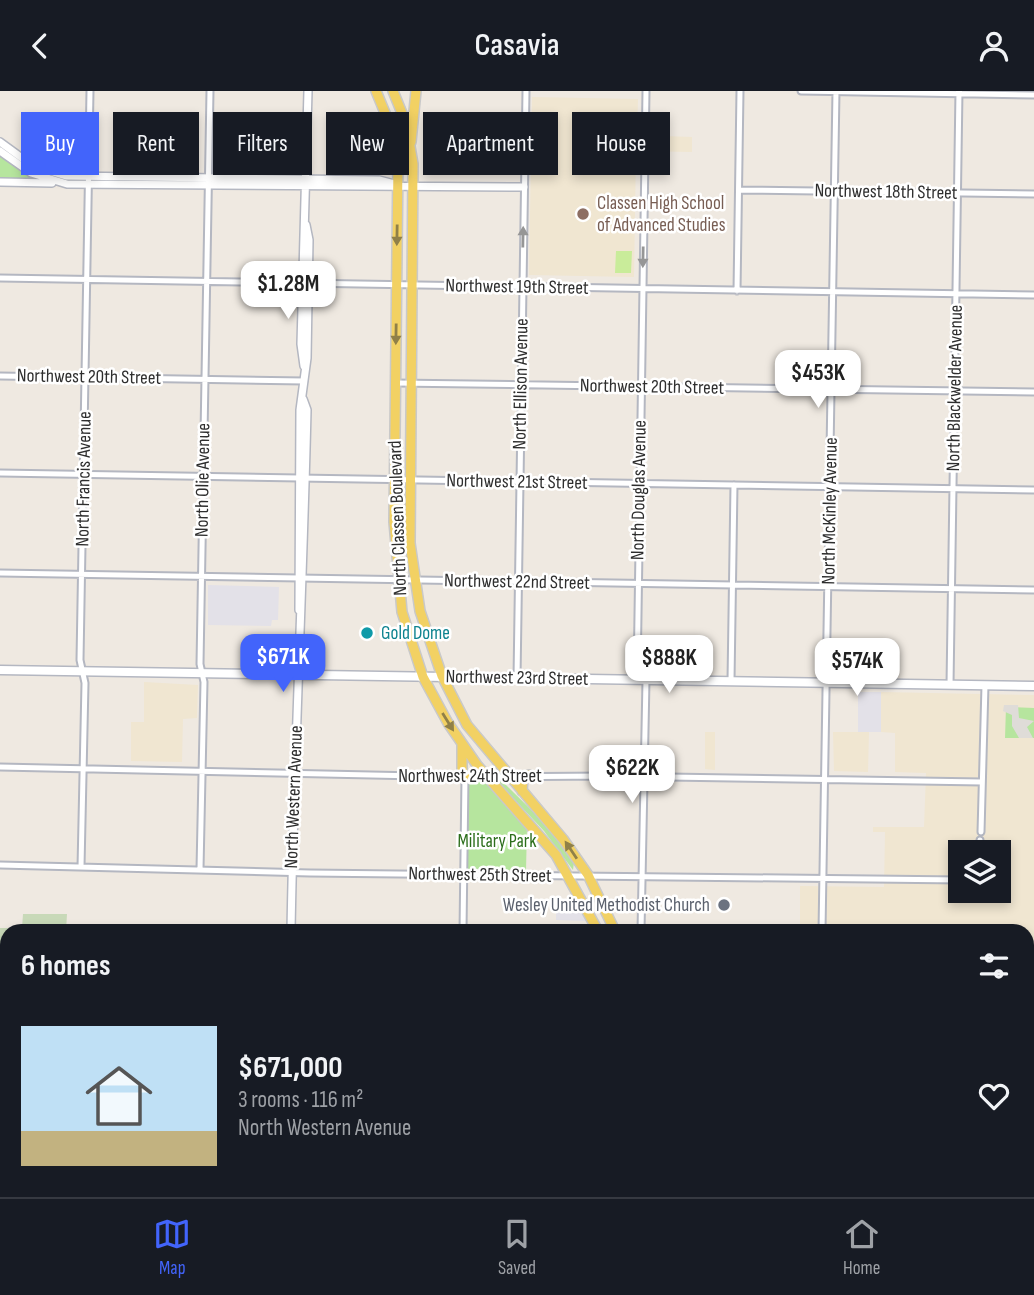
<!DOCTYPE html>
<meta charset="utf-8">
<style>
body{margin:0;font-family:"Sofia Sans Condensed",sans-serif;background:#242831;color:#f1f3f6;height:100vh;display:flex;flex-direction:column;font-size:26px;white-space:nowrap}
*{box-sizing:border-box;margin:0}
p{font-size:23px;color:#9ea1a6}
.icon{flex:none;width:38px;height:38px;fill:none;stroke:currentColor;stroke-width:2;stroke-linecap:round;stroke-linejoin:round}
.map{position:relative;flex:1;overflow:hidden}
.panel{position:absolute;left:0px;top:833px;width:1034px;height:273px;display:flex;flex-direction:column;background:#171b24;border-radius:21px 21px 0 0;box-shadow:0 4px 10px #0003}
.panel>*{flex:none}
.hud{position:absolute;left:21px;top:21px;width:992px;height:63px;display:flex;gap:14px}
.fabs{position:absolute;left:948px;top:749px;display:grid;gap:14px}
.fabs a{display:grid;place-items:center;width:63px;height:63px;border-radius:0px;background:#171b24;box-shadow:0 4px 10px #0003;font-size:35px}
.price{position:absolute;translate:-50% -60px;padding:0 16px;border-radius:14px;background:#fff;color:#222;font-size:23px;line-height:46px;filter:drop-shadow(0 2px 4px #0008)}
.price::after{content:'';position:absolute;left:50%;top:42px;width:21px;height:16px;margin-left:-10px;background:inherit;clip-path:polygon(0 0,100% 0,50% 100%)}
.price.current{background:#4264fb;color:#fff}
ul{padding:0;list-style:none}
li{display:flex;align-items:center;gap:21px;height:175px;padding:0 21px}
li+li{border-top:2px solid #363941}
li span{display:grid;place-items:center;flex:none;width:196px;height:140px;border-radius:0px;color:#555}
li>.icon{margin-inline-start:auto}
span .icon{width:84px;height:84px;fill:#fffc;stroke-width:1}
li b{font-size:30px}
h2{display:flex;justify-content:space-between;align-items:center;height:84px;padding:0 21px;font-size:30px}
.pill{padding:0 24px;border-radius:0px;background:#171b24;box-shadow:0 4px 10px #0003;font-size:24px;line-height:63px}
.pill.current{background:#4264fb;color:#fff}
header{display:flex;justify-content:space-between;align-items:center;height:91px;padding:0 21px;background:#171b24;font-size:32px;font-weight:600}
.tabs{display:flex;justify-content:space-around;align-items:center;height:98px;border-top:2px solid #363941;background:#171b24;font-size:19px;color:#9ea1a6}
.tabs a{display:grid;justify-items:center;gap:4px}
.tabs .current{color:#4264fb}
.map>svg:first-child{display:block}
.industrial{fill:#e3e1e8}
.education{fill:#f0e6d1;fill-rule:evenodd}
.green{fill:#b6e59e}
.cemetery{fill:#c8d9b8}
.pitch{fill:#c9ec9a}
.plaza{fill:#dfdcd8}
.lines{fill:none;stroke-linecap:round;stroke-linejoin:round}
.minor-casing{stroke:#b4b7c1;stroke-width:9}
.tertiary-casing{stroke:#b4b7c1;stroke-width:10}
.secondary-casing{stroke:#b4b7c1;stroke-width:11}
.primary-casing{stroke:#c9c9c9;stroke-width:12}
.minor{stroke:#fff;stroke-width:5}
.tertiary{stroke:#fff;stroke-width:7}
.secondary{stroke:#fff;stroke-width:8}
.primary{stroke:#f2d163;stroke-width:9}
.oneway{fill:#908048}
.oneway2{fill:#969696}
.education-dot{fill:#8d6e63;stroke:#fff;stroke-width:2.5}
.culture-dot{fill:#0f9aa8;stroke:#fff;stroke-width:2.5}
.worship-dot{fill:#6b7280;stroke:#fff;stroke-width:2.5}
.labels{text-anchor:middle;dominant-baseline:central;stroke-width:5;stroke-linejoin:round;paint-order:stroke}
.street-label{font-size:19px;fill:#2e2e2e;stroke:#fff}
.education-label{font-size:19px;fill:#785e54;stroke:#fff;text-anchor:start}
.culture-label{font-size:19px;fill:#0d838f;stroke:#fff;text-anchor:start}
.park-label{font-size:19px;fill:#2c6e1b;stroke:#fff}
.worship-label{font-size:19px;fill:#5b616d;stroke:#fff;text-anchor:end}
</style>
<header><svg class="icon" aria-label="back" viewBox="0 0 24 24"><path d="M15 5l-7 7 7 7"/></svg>Casavia<svg class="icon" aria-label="person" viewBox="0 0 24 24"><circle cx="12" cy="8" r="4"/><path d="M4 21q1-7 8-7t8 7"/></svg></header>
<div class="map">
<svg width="1034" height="1106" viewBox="0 0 1034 1106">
<rect width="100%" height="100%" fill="#efe9e1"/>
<path class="industrial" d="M208 494 279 496 278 529H272L271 535 208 534Z
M858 601H881V641H858Z
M556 811 578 812 586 830 556 829Z"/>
<path class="education" d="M532 6 638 8 637 44 692 46V61L636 60 634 186 529 184Z
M144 591 198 594 197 627 183 628 182 671 131 670V631H144Z
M881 601 1034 604V1081H1027V840H832L831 836 800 835V795L884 796 885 741H873V736H924L926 682 895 681V642L881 641ZM961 761H999V800H961Z
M705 641H715V679L705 678Z
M833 641H869L868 681 834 680Z"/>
<path class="green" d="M0 64 36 88 0 87Z
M1006 616 1034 617V647H1005Z
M499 687C526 714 553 738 574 771L573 779 544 740 499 692Z
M473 690H485L527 736 526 780 467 778 469 692Z"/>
<path class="cemetery" d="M23 823H67L66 840H7V1099H277V1106H0V837H22Z"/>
<path class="pitch" d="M616 160H632L631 182H615Z
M1027 1008H1034V1075H1027Z"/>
<path class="plaza" d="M1004 614H1018L1019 627 1034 630 1027 636 1033 647H1019L1012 635V624L1003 620Z"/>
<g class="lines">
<g class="minor-casing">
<path id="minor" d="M801 0 1034 4
M739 99 1034 103
M0 187 1034 204
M737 200 740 0
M0 285 304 290
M396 292 1034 301
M0 382 1034 399
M0 482 1034 499
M517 587 526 0
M637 589 646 0
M731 590 734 394
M950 594 959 0
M0 676 465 686 605 685 982 691
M981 741 985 594
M979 761 980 749
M0 774 310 782 961 789
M81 776 85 592 80 569 90 0
M200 778 204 591 200 573 210 0
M463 840 465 686
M641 840 646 589
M822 840 836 0
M1027 989H1034
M1027 1087H1034
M458 1106V1099
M818 1106V1099
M974 1106V1099"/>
</g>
<g class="tertiary-casing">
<path id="tertiary" d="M0 51 33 75 66 85 379 89 398 94
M0 60 31 82 67 93 524 96
M0 91 52 92
M304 275 301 253 308 0
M299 519 300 319 307 267 309 149 306 134
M291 840C294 666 303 493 307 319L303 308
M285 1106V1099"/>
</g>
<g class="secondary-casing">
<path id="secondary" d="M0 579 1034 595"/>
</g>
<g class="primary-casing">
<path id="primary" d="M376 0 390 34 398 70 394 431 402 521 423 586 448 632 477 674 556 764 598 840
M393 0 406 32 413 73 410 452 420 520 442 585 467 634 563 748 588 784 615 840
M411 51 416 0
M462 654V678L465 686
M522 700 523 688 529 684
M620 1106V1099
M634 1106V1099"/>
</g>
<use href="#minor" class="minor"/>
<use href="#tertiary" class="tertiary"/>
<use href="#secondary" class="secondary"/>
<use href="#primary" class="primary"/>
</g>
<defs><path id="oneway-solid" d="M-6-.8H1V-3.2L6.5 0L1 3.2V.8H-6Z" transform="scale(1.75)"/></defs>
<g class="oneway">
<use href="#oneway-solid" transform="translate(397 144) rotate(91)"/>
<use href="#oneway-solid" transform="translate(396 243) rotate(91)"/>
<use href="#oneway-solid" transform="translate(448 631) rotate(58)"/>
<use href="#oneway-solid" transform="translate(571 759) rotate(-124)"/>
</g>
<g class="oneway2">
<use href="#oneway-solid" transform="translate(523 146) rotate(-89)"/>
<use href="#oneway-solid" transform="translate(643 166) rotate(91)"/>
</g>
<circle class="education-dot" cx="583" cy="123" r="7"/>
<circle class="culture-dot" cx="367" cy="542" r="7"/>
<circle class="worship-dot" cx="724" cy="814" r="7"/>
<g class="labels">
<g class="street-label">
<text transform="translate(886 101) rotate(1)">Northwest 18th Street</text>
<text transform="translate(517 196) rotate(1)">Northwest 19th Street</text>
<text transform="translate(89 286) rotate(1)">Northwest 20th Street</text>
<text transform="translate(521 293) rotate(-89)">North Ellison Avenue</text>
<text transform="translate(652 296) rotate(1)">Northwest 20th Street</text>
<text transform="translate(955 297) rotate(-89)">North Blackwelder Avenue</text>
<text transform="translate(84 388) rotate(-89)">North Francis Avenue</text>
<text transform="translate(203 389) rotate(-89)">North Olie Avenue</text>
<text transform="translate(517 391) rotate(1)">Northwest 21st Street</text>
<text transform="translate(639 399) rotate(-89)">North Douglas Avenue</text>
<text transform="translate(830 420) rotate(-89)">North McKinley Avenue</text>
<text transform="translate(398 427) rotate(-92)">North Classen Boulevard</text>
<text transform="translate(517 491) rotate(1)">Northwest 22nd Street</text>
<text transform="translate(517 587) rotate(1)">Northwest 23rd Street</text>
<text x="470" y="685">Northwest 24th Street</text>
<text transform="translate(294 706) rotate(-88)">North Western Avenue</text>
<text transform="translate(480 784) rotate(1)">Northwest 25th Street</text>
</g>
<g class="education-label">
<text x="597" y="112">Classen High School<tspan x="597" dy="22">of Advanced Studies</tspan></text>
</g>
<g class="culture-label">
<text x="381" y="542">Gold Dome</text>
</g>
<g class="park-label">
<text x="497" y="750">Military Park</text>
</g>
<g class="worship-label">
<text x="710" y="814">Wesley United Methodist Church</text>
</g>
</g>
</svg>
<div class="fabs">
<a><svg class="icon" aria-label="layers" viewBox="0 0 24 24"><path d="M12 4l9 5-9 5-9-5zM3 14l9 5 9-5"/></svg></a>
</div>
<b class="price" style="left:288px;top:230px">$1.28M</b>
<b class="price" style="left:818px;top:319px">$453K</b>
<b class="price current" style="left:283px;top:603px">$671K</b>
<b class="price" style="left:669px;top:604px">$888K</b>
<b class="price" style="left:857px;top:607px">$574K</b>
<b class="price" style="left:632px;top:714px">$622K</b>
<div class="hud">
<a class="pill current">Buy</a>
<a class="pill">Rent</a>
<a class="pill">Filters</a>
<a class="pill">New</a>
<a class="pill">Apartment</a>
<a class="pill">House</a>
</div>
<section class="panel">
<h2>6 homes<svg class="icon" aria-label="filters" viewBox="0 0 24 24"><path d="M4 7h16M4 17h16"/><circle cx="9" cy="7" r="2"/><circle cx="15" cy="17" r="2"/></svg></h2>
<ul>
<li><span style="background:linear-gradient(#bfe0f5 75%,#c2b280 0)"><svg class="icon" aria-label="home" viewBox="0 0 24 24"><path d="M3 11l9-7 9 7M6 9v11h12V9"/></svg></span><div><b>$671,000</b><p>3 rooms · 116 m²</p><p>North Western Avenue</p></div><svg class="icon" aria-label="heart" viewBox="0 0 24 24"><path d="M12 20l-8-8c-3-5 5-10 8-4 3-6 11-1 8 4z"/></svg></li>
</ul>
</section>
</div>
<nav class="tabs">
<a class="current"><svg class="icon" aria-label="map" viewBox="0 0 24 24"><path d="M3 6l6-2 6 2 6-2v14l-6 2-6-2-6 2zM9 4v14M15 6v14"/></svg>Map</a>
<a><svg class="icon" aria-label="saved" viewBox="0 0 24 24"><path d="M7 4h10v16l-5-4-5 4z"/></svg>Saved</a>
<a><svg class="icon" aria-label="home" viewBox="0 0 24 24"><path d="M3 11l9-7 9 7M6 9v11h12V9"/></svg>Home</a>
</nav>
